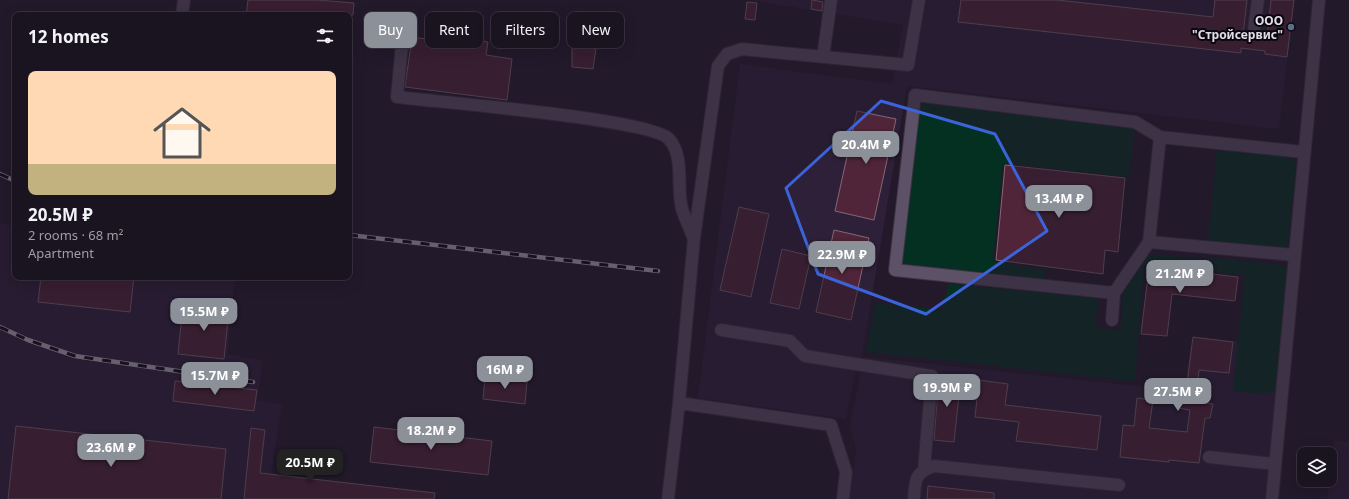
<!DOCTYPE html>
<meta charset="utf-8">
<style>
body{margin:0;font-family:"Noto Sans",sans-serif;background:#231c29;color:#f1f3f6;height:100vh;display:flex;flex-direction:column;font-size:15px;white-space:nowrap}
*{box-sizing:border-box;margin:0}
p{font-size:13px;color:#9f9ea5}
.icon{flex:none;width:22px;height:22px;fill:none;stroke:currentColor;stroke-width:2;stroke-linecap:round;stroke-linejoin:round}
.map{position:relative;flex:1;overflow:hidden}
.panel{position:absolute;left:12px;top:12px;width:340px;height:268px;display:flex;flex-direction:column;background:#1a1320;border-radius:8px;box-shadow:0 4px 16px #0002,0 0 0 1px #38323e}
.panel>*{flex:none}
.hud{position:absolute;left:364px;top:12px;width:380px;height:36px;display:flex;gap:8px}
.tools{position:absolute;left:1297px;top:447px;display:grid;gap:8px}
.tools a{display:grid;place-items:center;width:40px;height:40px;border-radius:8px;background:#1a1320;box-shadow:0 4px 16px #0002,0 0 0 1px #38323e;font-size:20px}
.price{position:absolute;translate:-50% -34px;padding:0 9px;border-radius:8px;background:#8c9099;color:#fff;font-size:13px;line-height:26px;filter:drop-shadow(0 1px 2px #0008)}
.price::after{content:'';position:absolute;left:50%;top:24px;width:12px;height:9px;margin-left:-6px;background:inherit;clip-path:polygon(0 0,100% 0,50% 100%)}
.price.on{background:#222;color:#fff}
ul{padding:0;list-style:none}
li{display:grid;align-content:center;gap:8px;height:212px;padding:0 16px}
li+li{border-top:1px solid #38323e}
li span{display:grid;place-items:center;height:124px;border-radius:8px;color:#555}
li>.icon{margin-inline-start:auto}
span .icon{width:72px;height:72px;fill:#fffc;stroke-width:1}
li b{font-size:17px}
h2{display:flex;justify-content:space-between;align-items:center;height:48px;padding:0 16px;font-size:17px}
.chip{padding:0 14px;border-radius:8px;background:#1a1320;box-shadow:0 4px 16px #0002,0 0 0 1px #38323e;font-size:14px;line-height:36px}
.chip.on{background:#8c9099;color:#fff}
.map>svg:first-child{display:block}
.built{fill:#2d2038}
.green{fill:#033021}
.building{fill:#502539;stroke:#836974}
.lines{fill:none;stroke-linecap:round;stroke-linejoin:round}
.minor-casing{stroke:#3b3442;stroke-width:14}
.minor{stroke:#5d5167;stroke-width:12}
.rail-casing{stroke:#bbb4c1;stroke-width:4.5}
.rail{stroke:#0a060e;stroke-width:3;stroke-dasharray:9;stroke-linecap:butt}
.marked{fill:none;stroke:#3b63da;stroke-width:3;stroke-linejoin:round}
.service-dot{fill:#5c6f8a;stroke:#0a060e;stroke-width:1.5}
.labels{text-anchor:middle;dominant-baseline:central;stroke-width:4;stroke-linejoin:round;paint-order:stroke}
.poi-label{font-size:12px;font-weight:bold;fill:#e2dce8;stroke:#0a060e;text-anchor:end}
</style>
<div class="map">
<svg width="1349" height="499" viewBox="0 0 1349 499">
<rect width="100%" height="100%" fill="#23192b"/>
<path class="built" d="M750 0H1294L1279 129 907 86 862 356 855 372 846 419 698 398 740 64 892 84 903 25Z
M0 223 15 226V277H235L228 354 263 361 257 401 282 404 267 499H0Z
M1192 337 1241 342H1282L1267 499H850L856 450 850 426 864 357 1165 389 1184 392Z
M1334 441 1349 442V499H1327Z"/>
<path class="green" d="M919 101 1135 127 1129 177 1003 163 993 261 1046 270 1043 279 899 263Z
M1217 149 1289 155 1296 165 1287 252 1208 243Z
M1148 254 1205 259 1206 257 1282 265 1288 271 1275 391 1263 394 1233 391 1245 275 1144 265 1135 381 866 352 875 303 941 310 949 284 1098 298 1095 327 1121 331 1123 292Z"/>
<path class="building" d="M248 0H318L354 3 353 15H246Z
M812 0 823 2 822 11 811 9Z
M961 0H1057L1213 17 1215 0H1247L1243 35 1267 38 1271 0H1294L1287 57 1265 54V51L1241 48V53L958 22Z
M747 2 757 3 755 20 745 19Z
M412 37 473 45V40L488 42 486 55 512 59 507 100 405 87Z
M572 46 596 49 593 69 572 67Z
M857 111 896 119 874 220 835 211Z
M1005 165 1125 178 1118 252 1105 250 1103 274 996 260Z
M739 207 769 214 751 297 720 290Z
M834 230 869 238 851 320 816 312Z
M782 249 811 256 799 309 770 303Z
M1149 267 1238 277 1235 301 1172 294 1167 336 1141 334Z
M41 277H134L130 312 38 302Z
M183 305 229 310 224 359 178 354Z
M1193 337 1233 342 1229 373 1199 370 1195 402 1213 404 1210 418H1205L1199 463 1169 460V462L1120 457 1123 425 1134 426 1137 398 1153 400 1149 428 1187 432 1190 410 1178 408 1181 383H1187Z
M939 375 961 377 954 442 934 440Z
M485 377 527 382 525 404 483 399Z
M979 380 1008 384 1005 405 1101 416 1097 450 1016 441 1019 422 975 417Z
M175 381 257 390 254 411 173 401Z
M16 426 226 449 221 499H8Z
M374 427 492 441 488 475 370 462Z
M251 428 265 430 260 473 435 493 434 499H244Z
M928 486 994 493V499H927Z"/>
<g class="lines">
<g class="minor-casing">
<path id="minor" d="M182 15 184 0
M1254 28 1258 0
M402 44 397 97C437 102 651 119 669 139 685 157 676 187 682 209 685 219 690 228 693 237
M823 57 831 0
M1160 137 1135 122 915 95 895 270 1114 293 1149 242 1160 137 1303 152
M1149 242 1294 255
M1112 320 1114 293
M721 330 790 341 805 356 932 376 924 469
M679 403 694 238 718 66 727 54 742 49 908 65 919 0
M1209 457 1274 464
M668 499 679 403 831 425 846 472 843 499
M914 499C915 480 915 472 934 466L1119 485
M1272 499 1319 0"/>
</g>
<use href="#minor" class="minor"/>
<g class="rail-casing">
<path id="rail" d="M0 174 15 181
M349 235 658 271
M0 327 28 340 75 356 253 382"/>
</g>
<use href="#rail" class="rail"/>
</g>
<path d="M0 0H1349V499H0ZM881 101 995 134 1047 231 926 314 818 274 786 188Z" fill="#23192b" fill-opacity=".55" fill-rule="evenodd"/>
<path class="marked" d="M881 101 995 134 1047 231 926 314 818 274 786 188Z"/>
<circle class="service-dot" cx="1291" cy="27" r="4"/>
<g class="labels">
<g class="poi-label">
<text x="1283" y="20">ООО<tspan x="1283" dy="14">"Стройсервис"</tspan></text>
</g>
</g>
</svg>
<div class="tools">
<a><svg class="icon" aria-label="layers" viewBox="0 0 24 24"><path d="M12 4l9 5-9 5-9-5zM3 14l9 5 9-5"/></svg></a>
</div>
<b class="price" style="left:866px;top:165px">20.4M ₽</b>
<b class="price" style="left:1059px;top:219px">13.4M ₽</b>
<b class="price" style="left:842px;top:275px">22.9M ₽</b>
<b class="price" style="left:1180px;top:294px">21.2M ₽</b>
<b class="price" style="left:204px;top:332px">15.5M ₽</b>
<b class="price" style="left:505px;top:390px">16M ₽</b>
<b class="price" style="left:215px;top:396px">15.7M ₽</b>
<b class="price" style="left:947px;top:408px">19.9M ₽</b>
<b class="price" style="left:1178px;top:412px">27.5M ₽</b>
<b class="price" style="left:431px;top:451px">18.2M ₽</b>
<b class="price" style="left:111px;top:468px">23.6M ₽</b>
<b class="price on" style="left:310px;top:483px">20.5M ₽</b>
<div class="hud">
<a class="chip on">Buy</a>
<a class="chip">Rent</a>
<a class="chip">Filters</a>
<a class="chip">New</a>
</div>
<section class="panel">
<h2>12 homes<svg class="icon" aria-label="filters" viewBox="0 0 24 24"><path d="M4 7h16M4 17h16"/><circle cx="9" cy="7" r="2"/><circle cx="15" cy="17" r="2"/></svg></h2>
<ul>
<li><span style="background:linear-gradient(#ffd9b3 75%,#c2b280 0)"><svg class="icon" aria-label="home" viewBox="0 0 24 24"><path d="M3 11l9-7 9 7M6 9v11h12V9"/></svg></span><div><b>20.5M ₽</b><p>2 rooms · 68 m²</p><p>Apartment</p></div></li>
</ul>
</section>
</div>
